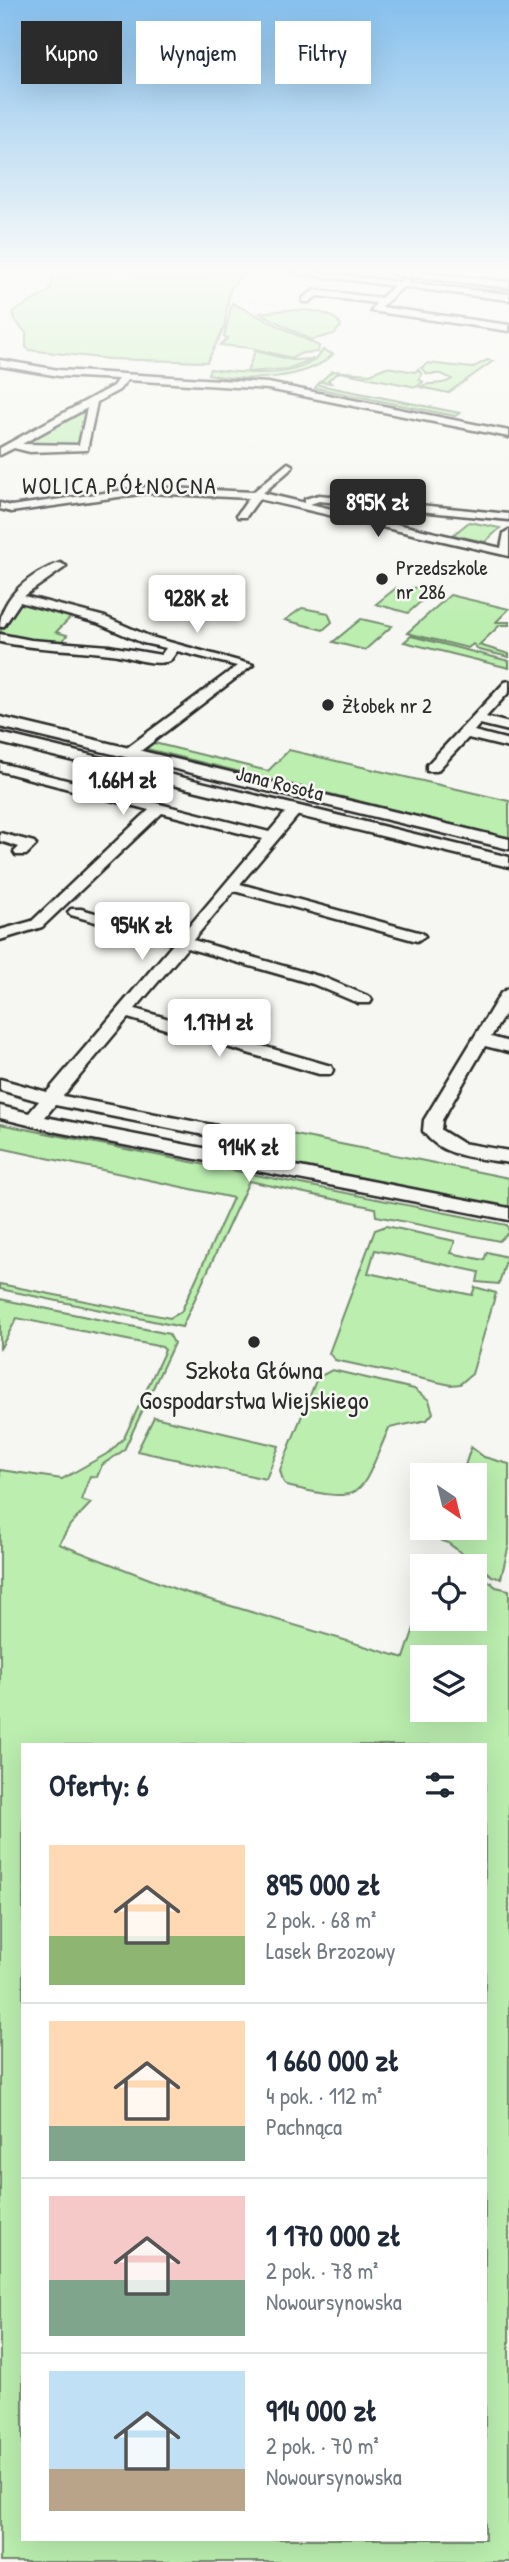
<!DOCTYPE html>
<html lang="pl">
<meta charset="utf-8">
<style>
body{margin:0;font-family:"Patrick Hand",sans-serif;background:#f2f2f3;color:#1f2937;height:100vh;display:flex;flex-direction:column;font-size:26px;white-space:nowrap}
*{box-sizing:border-box;margin:0}
p{font-size:23px;color:#747a83}
.icon{flex:none;width:38px;height:38px;fill:none;stroke:currentColor;stroke-width:2;stroke-linecap:round;stroke-linejoin:round}
.map{position:relative;flex:1;overflow:hidden}
.details{position:absolute;left:21px;top:1743px;width:466px;height:798px;display:flex;flex-direction:column;background:#fff;border-radius:0px;box-shadow:0 7px 28px #0002}
.details>*{flex:none}
.hud{position:absolute;left:21px;top:21px;width:467px;height:63px;display:flex;gap:14px}
.needle{width:46px;rotate:145deg}
.controls{position:absolute;left:410px;top:1463px;display:grid;gap:14px}
.controls a{display:grid;place-items:center;width:77px;height:77px;border-radius:0px;background:#fff;box-shadow:0 7px 28px #0002;font-size:35px}
.price{position:absolute;translate:-50% -60px;padding:0 16px;border-radius:7px;background:#fff;color:#222;font-size:23px;line-height:46px;filter:drop-shadow(0 2px 4px #0008)}
.price::after{content:'';position:absolute;left:50%;top:42px;width:21px;height:16px;margin-left:-10px;background:inherit;clip-path:polygon(0 0,100% 0,50% 100%)}
.price.selected{background:#2b2b2b;color:#fff}
ul{padding:0;list-style:none}
li{display:flex;align-items:center;gap:21px;height:175px;padding:0 28px}
li+li{border-top:2px solid #e0e1e3}
li span{display:grid;place-items:center;flex:none;width:196px;height:140px;border-radius:0px;color:#555}
li>.icon{margin-inline-start:auto}
span .icon{width:84px;height:84px;fill:#fffc;stroke-width:1}
li b{font-size:30px}
h2{display:flex;justify-content:space-between;align-items:center;height:84px;padding:0 28px;font-size:30px}
.chip{padding:0 24px;border-radius:0px;background:#fff;box-shadow:0 7px 28px #0002;font-size:24px;line-height:63px}
.chip.selected{background:#2b2b2b;color:#fff}
.map>svg:first-child{display:block}
.green{fill:#bbeeaf;stroke:#738c6d;stroke-width:2;fill-rule:evenodd}
.lines{fill:none;stroke-linecap:round;stroke-linejoin:round}
.minor-casing{stroke:#2b2b2b;stroke-width:5}
.tertiary-casing{stroke:#2b2b2b;stroke-width:5}
.minor{fill:#f6f6f2;fill-rule:evenodd}
.tertiary{fill:#f6f6f2;fill-rule:evenodd}
.poi-dot{fill:#2b2b2b;stroke:#f6f6f2;stroke-width:2.5}
.labels{text-anchor:middle;dominant-baseline:central;stroke-width:5;stroke-linejoin:round;paint-order:stroke}
.far-poi-label{font-size:21px;fill:#2b2b2b;stroke:#f6f6f2;text-anchor:start}
.far-street-label{font-size:21px;fill:#2b2b2b;stroke:#f6f6f2}
.far-neighbourhood-label{font-size:23px;letter-spacing:2px;fill:#2b2b2b;stroke:#f6f6f2}
.poi-label{font-size:26px;fill:#2b2b2b;stroke:#f6f6f2}
</style>
<div class="map">
<svg width="509" height="2562" viewBox="0 0 509 2562">
<rect width="100%" height="100%" fill="#f6f6f2"/>
<filter id="ink" filterUnits="userSpaceOnUse"><feTurbulence type="fractalNoise" baseFrequency=".0143" numOctaves="2"/><feDisplacementMap in="SourceGraphic" scale="14" xChannelSelector="R" yChannelSelector="G"/><feConvolveMatrix kernelMatrix="1 2 1 2 8 2 1 2 1" color-interpolation-filters="sRGB"/></filter>
<g filter="url(#ink)">
<path class="green" d="M54 272H246L230 288 224 328 207 362 109 359 29 350 26 347V333L14 319 13 312 50 291Z
M232 303 319 346 318 352 302 353 292 358 251 348 220 345 228 338 224 337Z
M287 310C303 310 333 309 341 326L334 334 311 340 260 313Z
M323 350 333 354C309 380 240 383 208 374L210 369C246 374 305 380 323 350Z
M255 351 292 360 313 359 287 369 247 372Z
M487 360 493 361 448 393 420 387C430 381 442 387 452 379L442 374H427L421 368 428 363 472 368Z
M386 367 415 372 418 369 422 375 419 379 423 382 416 387 340 372 328 380 331 383 320 382 332 371 370 374Z
M318 384 319 385 460 413 455 416 315 388Z
M90 405 80 445H21Z
M469 522 500 528 485 542 453 535Z
M418 587 433 591 408 613 376 604 396 588 405 590Z
M450 595 509 609 496 622H509V625H500L479 645 509 654V657L479 650 473 644 468 648 407 633Z
M26 603 73 615 56 632 67 635 60 645 23 642 0 632 18 605Z
M302 608 328 613 332 622 323 630 285 620Z
M361 619 392 626 365 650 333 642Z
M411 636 509 661V668L404 642Z
M154 743 268 771 289 750 509 801V838L147 749 148 744Z
M0 1124 507 1225 509 1232 499 1241 376 1216 375 1208 249 1181 182 1327 0 1289V1284L170 1318 181 1312 233 1198 0 1148Z
M291 1134 509 1178V1207L274 1162Z
M386 1226 455 1241 451 1253 484 1260 487 1252 507 1257 499 1284 477 1282 479 1272 375 1250 368 1273 472 1295 475 1287 496 1293 472 1374 460 1384 451 1385 335 1360 329 1353 375 1230Z
M0 1299 169 1334 174 1343 124 1450 102 1465 97 1477 90 1476 81 1500 91 1503 70 1525 59 1544 178 1590 404 1658 422 1604V1619H474V1569L496 1587 509 1590V2562H0V1470L62 1479 110 1452 124 1438 165 1350 162 1347 17 1318 0 1349ZM422 1657H474V1710H422ZM23 1745H485V2539H23Z
M332 1370 414 1389 429 1400 433 1413 427 1420 389 1428C358 1498 367 1505 287 1486L283 1481 280 1470 317 1378Z
M154 1417 279 1446 266 1479 137 1451Z
M471 1447 484 1457 509 1464V1545L501 1578 492 1576 448 1543 442 1541 446 1528H474V1475H462Z"/>
<g class="lines">
<g class="minor-casing">
<path id="minor" d="M290 272H311L399 282 406 278 410 280 408 283 509 294V300L403 287 381 307 509 325V331L371 311 376 303 317 296 309 302H303V298L315 290 381 298 394 286Z
M0 360 59 370 268 383 509 431V437L268 389 127 380 119 390 97 402 87 450 30 452 14 448 0 455V448L113 386 118 379 59 376 0 366ZM87 408 79 445 22 444Z
M288 463 293 466 292 468 263 493 305 503V499L319 495 509 514V520L319 501 310 504 501 548 504 533 509 530V556L259 499 246 517H238L237 515 249 498 147 493 11 512 0 509V503L11 506 147 487 253 492Z
M60 563 66 566 64 568 24 596 105 617 151 637 253 665 134 756H124V750L237 666 177 651 170 661C150 667 131 656 111 654 74 649 37 650 0 642V634L31 640 109 646 161 655 166 648 143 643 97 623 20 602 4 626 0 627C0 596 33 572 60 563Z
M509 681V692L486 717 509 723V731L480 724 474 731 509 740V748L468 738 437 771H427V765L505 682Z
M0 763 269 832 290 807H300V813L240 884 422 933 425 936 417 941 234 891 193 940 325 978 370 997 372 1000 370 1003H358L313 984 187 948 135 1009 331 1066 333 1070 331 1074H319L128 1018 63 1096 269 1136 278 1142 275 1146 269 1148 55 1105 45 1117 509 1208V1220L57 1132 0 1118V1106L29 1113 39 1101 0 1090V1079L47 1092 173 944 71 915 68 912 71 909H81L180 937 263 839 162 813 42 927 0 940V930L32 921 149 810 0 771Z
M0 833 34 842 36 845 26 855H16L14 852 19 847 0 841Z
M509 988V1007L491 1037 509 1042V1052L485 1046 442 1120 441 1130 462 1143 509 1151V1163C480 1158 441 1158 423 1131L424 1120 501 993Z"/>
</g>
<g class="tertiary-casing">
<path id="tertiary" d="M390 272H417L509 282V288L395 275Z
M0 717 509 839V849L0 727Z
M0 733 509 857V867L0 743Z"/>
</g>
<use href="#minor" class="minor"/>
<use href="#tertiary" class="tertiary"/>
</g>
</g>
<linearGradient id="sky" x2="0" y2="1"><stop stop-color="#86c0ed"/><stop offset="0.43" stop-color="#fbfbf9"/><stop offset="1" stop-color="#fbfbf9" stop-opacity="0"/></linearGradient>
<rect width="509" height="630" fill="url(#sky)"/>
<g class="poi-dot">
<circle cx="382" cy="579" r="7"/>
<circle cx="328" cy="705" r="7"/>
<circle cx="254" cy="1342" r="7"/>
</g>
<g class="labels">
<g class="far-poi-label">
<text x="396" y="567">Przedszkole<tspan x="396" dy="24">nr 286</tspan></text>
<text x="342" y="705">Żłobek nr 2</text>
</g>
<g class="far-street-label">
<text transform="translate(280 783) rotate(14)">Jana Rosoła</text>
</g>
<g class="far-neighbourhood-label">
<text x="120" y="485">WOLICA PÓŁNOCNA</text>
</g>
<g class="poi-label">
<text x="254" y="1369">Szkoła Główna<tspan x="254" dy="30">Gospodarstwa Wiejskiego</tspan></text>
</g>
</g>
</svg>
<div class="controls">
<a><svg class="needle" viewBox="-14 -14 28 28"><path d="M0-13l5 13h-10z" fill="#e53935"/><path d="M0 13l5-13h-10z" fill="#747a83"/></svg></a>
<a><svg class="icon" aria-label="locate" viewBox="0 0 24 24"><circle cx="12" cy="12" r="6"/><path d="M12 2v4M12 18v4M2 12h4M18 12h4"/></svg></a>
<a><svg class="icon" aria-label="layers" viewBox="0 0 24 24"><path d="M12 4l9 5-9 5-9-5zM3 14l9 5 9-5"/></svg></a>
</div>
<b class="price selected" style="left:378px;top:539px">895K zł</b>
<b class="price" style="left:197px;top:635px">928K zł</b>
<b class="price" style="left:123px;top:817px">1.66M zł</b>
<b class="price" style="left:142px;top:962px">954K zł</b>
<b class="price" style="left:219px;top:1059px">1.17M zł</b>
<b class="price" style="left:249px;top:1184px">914K zł</b>
<div class="hud">
<a class="chip selected">Kupno</a>
<a class="chip">Wynajem</a>
<a class="chip">Filtry</a>
</div>
<section class="details">
<h2>Oferty: 6<svg class="icon" aria-label="filters" viewBox="0 0 24 24"><path d="M4 7h16M4 17h16"/><circle cx="9" cy="7" r="2"/><circle cx="15" cy="17" r="2"/></svg></h2>
<ul>
<li><span style="background:linear-gradient(#ffd9b3 65%,#8fb573 0)"><svg class="icon" aria-label="home" viewBox="0 0 24 24"><path d="M3 11l9-7 9 7M6 9v11h12V9"/></svg></span><div><b>895 000 zł</b><p>2 pok. · 68 m²</p><p>Lasek Brzozowy</p></div></li>
<li><span style="background:linear-gradient(#ffd9b3 75%,#7fa58c 0)"><svg class="icon" aria-label="home" viewBox="0 0 24 24"><path d="M3 11l9-7 9 7M6 9v11h12V9"/></svg></span><div><b>1 660 000 zł</b><p>4 pok. · 112 m²</p><p>Pachnąca</p></div></li>
<li><span style="background:linear-gradient(#f6c9c9 60%,#7fa58c 0)"><svg class="icon" aria-label="home" viewBox="0 0 24 24"><path d="M3 11l9-7 9 7M6 9v11h12V9"/></svg></span><div><b>1 170 000 zł</b><p>2 pok. · 78 m²</p><p>Nowoursynowska</p></div></li>
<li><span style="background:linear-gradient(#bfe0f5 70%,#b9a48a 0)"><svg class="icon" aria-label="home" viewBox="0 0 24 24"><path d="M3 11l9-7 9 7M6 9v11h12V9"/></svg></span><div><b>914 000 zł</b><p>2 pok. · 70 m²</p><p>Nowoursynowska</p></div></li>
</ul>
</section>
</div>
